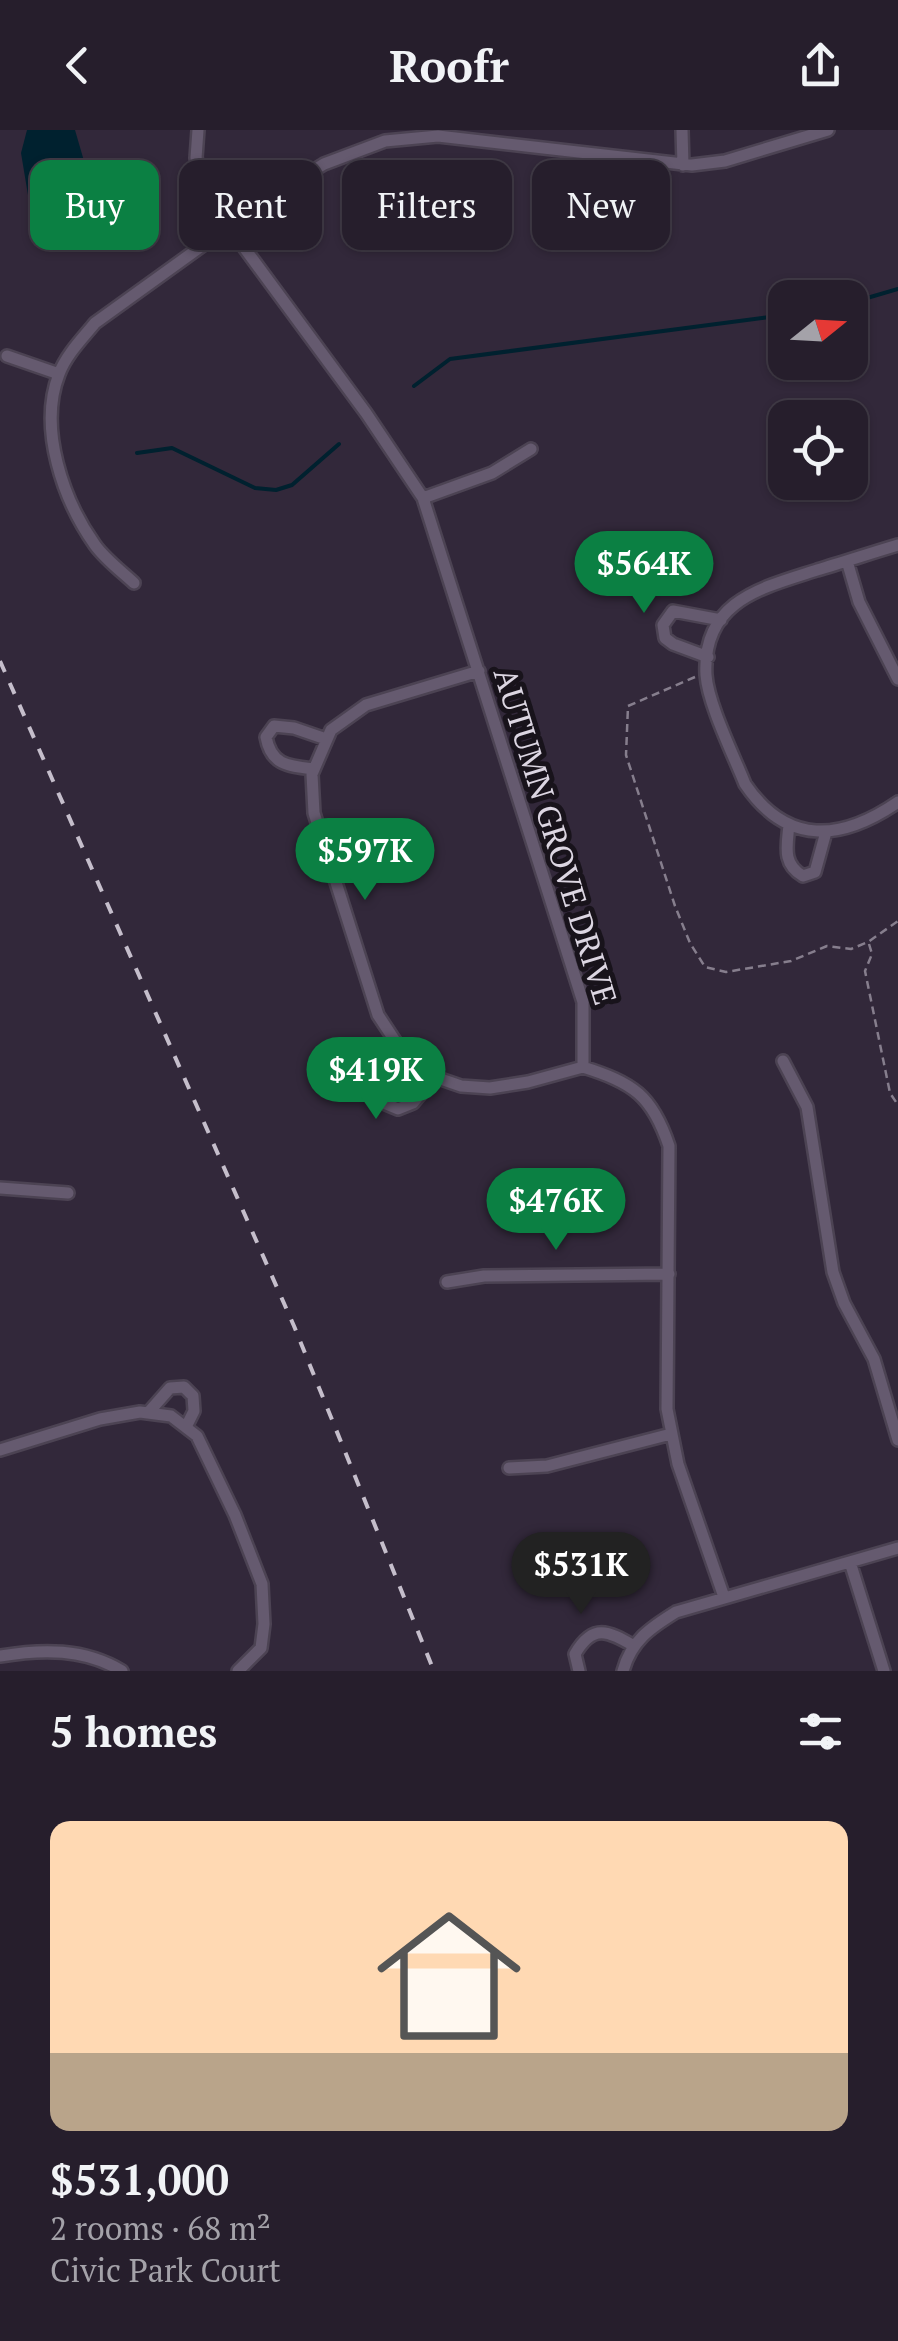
<!DOCTYPE html>
<meta charset="utf-8">
<style>
body{margin:0;font-family:"PT Serif",serif;background:#2e2734;color:#f1f3f6;height:100vh;display:flex;flex-direction:column;font-size:38px;white-space:nowrap}
*{box-sizing:border-box;margin:0}
p{font-size:32px;color:#a4a2a9}
.icon{flex:none;width:55px;height:55px;fill:none;stroke:currentColor;stroke-width:2;stroke-linecap:round;stroke-linejoin:round}
.map{position:relative;height:1541px;overflow:hidden}
.details{display:flex;flex-direction:column;background:#261e2c;flex:1}
.details>*{flex:none}
.hud{position:absolute;left:30px;top:30px;width:840px;height:90px;display:flex;gap:20px}
.needle{width:65px;rotate:72deg}
.fabs{position:absolute;left:768px;top:150px;display:grid;gap:20px}
.fabs a{display:grid;place-items:center;width:100px;height:100px;border-radius:20px;background:#261e2c;box-shadow:0 2px 8px #0004,0 0 0 2px #423c48;font-size:50px}
.price{position:absolute;translate:-50% -85px;padding:0 22px;border-radius:35px;background:#0b8043;color:#fff;font-size:32px;line-height:65px;filter:drop-shadow(0 2px 5px #0008)}
.price::after{content:'';position:absolute;left:50%;top:60px;width:30px;height:22px;margin-left:-15px;background:inherit;clip-path:polygon(0 0,100% 0,50% 100%)}
.price.active{background:#222;color:#fff}
ul{padding:0;list-style:none}
li{display:grid;align-content:center;gap:20px;height:530px;padding:0 50px}
li span{display:grid;place-items:center;height:310px;border-radius:20px;color:#555}
li>.icon{margin-inline-start:auto}
span .icon{width:180px;height:180px;fill:#fffc;stroke-width:1}
li b{font-size:42px}
h2{display:flex;justify-content:space-between;align-items:center;height:120px;padding:0 50px;font-size:42px}
.chip{padding:0 35px;border-radius:20px;background:#261e2c;box-shadow:0 2px 8px #0004,0 0 0 2px #423c48;font-size:35px;line-height:90px}
.chip.active{background:#0b8043;color:#fff}
header{display:flex;justify-content:space-between;align-items:center;height:130px;padding:0 50px;background:#261e2c;font-size:45px;font-weight:700}
.map>svg:first-child{display:block}
.water{fill:#00212f}
.lines{fill:none;stroke-linecap:round;stroke-linejoin:round}
.stream{stroke:#00212f;stroke-width:4}
.street-casing{stroke:#4c4353;stroke-width:16}
.path{stroke:#867e8d;stroke-width:2.5;stroke-dasharray:8 5;stroke-linecap:butt}
.street{stroke:#655a6f;stroke-width:11}
.rail{stroke:#c5becb;stroke-width:4;stroke-dasharray:12 12;stroke-linecap:butt}
.labels{text-anchor:middle;dominant-baseline:central;stroke-width:10;stroke-linejoin:round;paint-order:stroke}
.street-label{font-size:32px;fill:#dcd6e2;stroke:#18131b}
</style>
<header><svg class="icon" aria-label="back" viewBox="0 0 24 24"><path d="M15 5l-7 7 7 7"/></svg>Roofr<svg class="icon" aria-label="share" viewBox="0 0 24 24"><path d="M12 15V3M7 8l5-5 5 5M5 13v7h14v-7"/></svg></header>
<div class="map">
<svg width="898" height="1541" viewBox="0 0 898 1541">
<rect width="100%" height="100%" fill="#32283a"/>
<path class="water" d="M27 0H75L84 31 70 64 44 71 28 65 21 23Z"/>
<g class="lines">
<path class="stream" d="M850 173 898 159
M414 256 450 229 785 185
M137 323 172 318 255 358 276 360 292 355 339 314"/>
<g class="street-casing">
<path id="street" d="M198 0 196 28 201 44 229 97 366 283 423 368 583 872V937C633 953 652 965 669 1016L667 1279 678 1334 724 1467
M682 0 683 35
M7 226 59 244
M423 368 492 343 531 319
M898 415C871 423 844 432 817 440 761 458 702 471 706 545 708 574 734 626 745 654 787 716 841 711 898 672
M847 431 859 472 898 549
M134 453C121 441 105 429 95 415 63 370 38 298 59 244 66 225 82 209 95 193L267 69 324 34 385 11 438 6 692 35 725 31 828 0
M708 527 673 514 665 508 663 495 673 481 721 490
M479 541 366 575 331 600 312 644 314 683 378 885 405 926 435 947 461 956 490 958 528 952 583 937
M314 639C288 636 271 635 266 607L274 596 294 598 326 609
M789 695C787 716 782 734 803 746L815 742 826 702
M403 923 382 960 386 974 398 979 413 973 435 947
M783 931 807 977 833 1142 844 1173 874 1229 898 1310
M0 1058 68 1063
M447 1152 484 1146 669 1144
M148 1283 170 1258 184 1257 193 1266 194 1281 186 1297
M0 1320 100 1289 140 1282 171 1286 197 1306 235 1385 262 1454 264 1494 261 1518 238 1541
M509 1338 547 1336 671 1304
M850 1432 884 1541
M0 1526C42 1519 84 1518 122 1541
M579 1541 575 1524C593 1493 608 1501 634 1516
M623 1541C631 1511 650 1498 676 1482L898 1418"/>
</g>
<path class="path" d="M695 547 628 576 626 625 675 776 690 813 705 837 726 842 791 831 827 816 851 819 868 812 898 791
M869 814 872 824 865 841 890 963 898 975"/>
<use href="#street" class="street"/>
<path class="rail" d="M0 531 294 1196 434 1541"/>
</g>
<g class="labels">
<g class="street-label">
<text transform="translate(556 706) rotate(73)">AUTUMN GROVE DRIVE</text>
</g>
</g>
</svg>
<div class="fabs">
<a><svg class="needle" viewBox="-14 -14 28 28"><path d="M0-13l5 13h-10z" fill="#e53935"/><path d="M0 13l5-13h-10z" fill="#a4a2a9"/></svg></a>
<a><svg class="icon" aria-label="locate" viewBox="0 0 24 24"><circle cx="12" cy="12" r="6"/><path d="M12 2v4M12 18v4M2 12h4M18 12h4"/></svg></a>
</div>
<b class="price" style="left:644px;top:486px">$564K</b>
<b class="price" style="left:365px;top:773px">$597K</b>
<b class="price" style="left:376px;top:992px">$419K</b>
<b class="price" style="left:556px;top:1123px">$476K</b>
<b class="price active" style="left:581px;top:1487px">$531K</b>
<div class="hud">
<a class="chip active">Buy</a>
<a class="chip">Rent</a>
<a class="chip">Filters</a>
<a class="chip">New</a>
</div>
</div>
<section class="details">
<h2>5 homes<svg class="icon" aria-label="filters" viewBox="0 0 24 24"><path d="M4 7h16M4 17h16"/><circle cx="9" cy="7" r="2"/><circle cx="15" cy="17" r="2"/></svg></h2>
<ul>
<li><span style="background:linear-gradient(#ffd9b3 75%,#b9a48a 0)"><svg class="icon" aria-label="home" viewBox="0 0 24 24"><path d="M3 11l9-7 9 7M6 9v11h12V9"/></svg></span><div><b>$531,000</b><p>2 rooms · 68 m²</p><p>Civic Park Court</p></div></li>
</ul>
</section>
